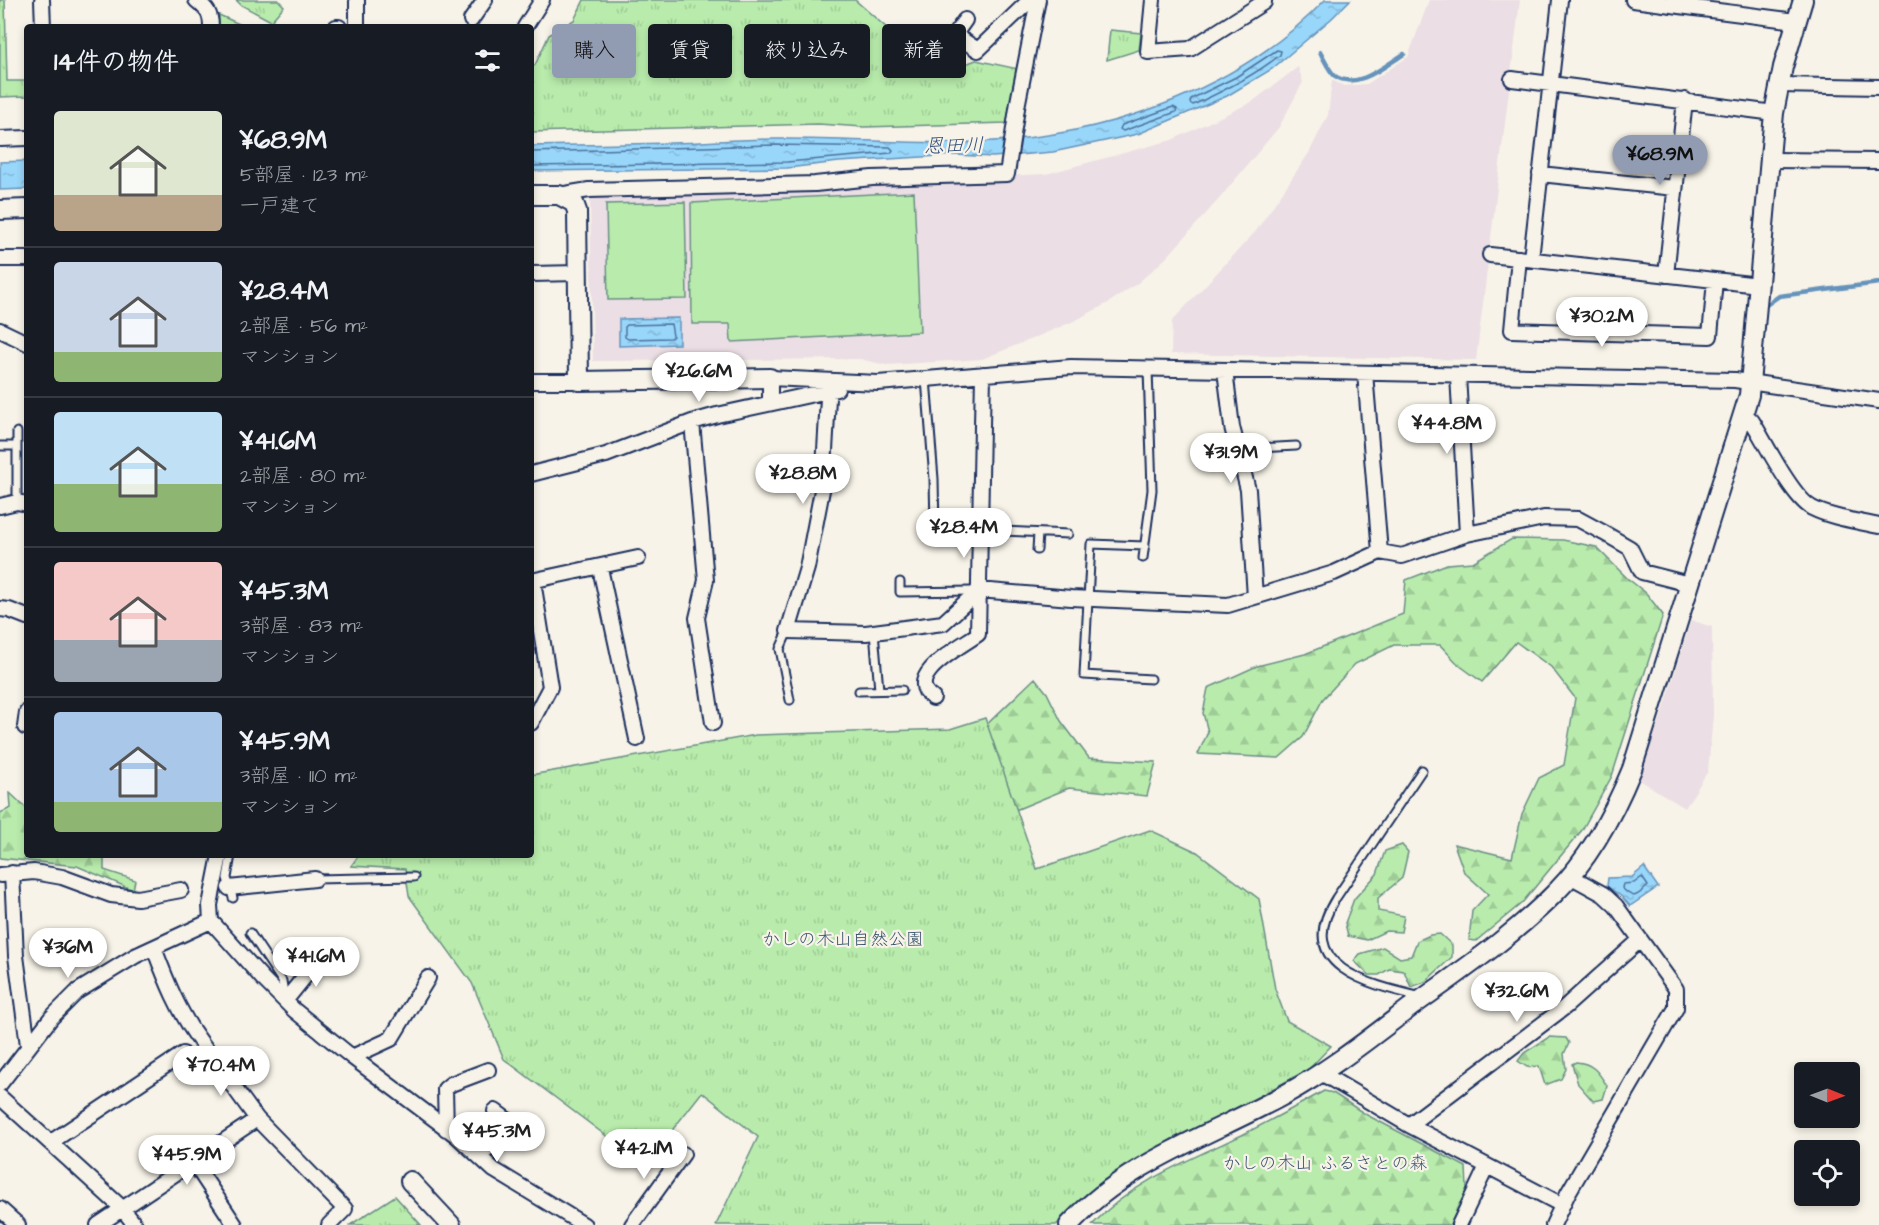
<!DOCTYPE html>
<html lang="ja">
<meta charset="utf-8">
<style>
body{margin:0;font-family:"Architects Daughter","Klee One",sans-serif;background:#20242c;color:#f1f3f6;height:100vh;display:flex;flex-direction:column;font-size:22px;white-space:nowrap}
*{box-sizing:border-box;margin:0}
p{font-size:20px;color:#9ea1a6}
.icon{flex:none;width:33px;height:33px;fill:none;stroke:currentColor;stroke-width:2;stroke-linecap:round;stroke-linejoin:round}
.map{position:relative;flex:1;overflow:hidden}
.panel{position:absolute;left:24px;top:24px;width:510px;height:834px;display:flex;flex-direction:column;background:#171b24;border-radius:6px;box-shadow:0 3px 9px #0003}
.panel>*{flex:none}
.banner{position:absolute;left:552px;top:24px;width:570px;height:54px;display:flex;gap:12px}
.needle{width:39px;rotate:91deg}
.controls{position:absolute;left:1794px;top:1062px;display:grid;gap:12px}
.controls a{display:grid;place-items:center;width:66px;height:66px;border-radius:6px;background:#171b24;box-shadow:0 3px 9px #0003;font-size:30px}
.price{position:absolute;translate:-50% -51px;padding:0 14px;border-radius:21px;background:#fff;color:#222;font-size:20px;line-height:39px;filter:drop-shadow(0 2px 3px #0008)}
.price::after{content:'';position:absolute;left:50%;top:36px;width:18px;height:14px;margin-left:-9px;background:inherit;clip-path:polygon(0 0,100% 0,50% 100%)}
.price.on{background:#919bb2;color:#111}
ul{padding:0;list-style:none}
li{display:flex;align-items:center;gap:18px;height:150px;padding:0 30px}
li+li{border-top:2px solid #363941}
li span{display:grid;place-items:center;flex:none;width:168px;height:120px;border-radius:6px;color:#555}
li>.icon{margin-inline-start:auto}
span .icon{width:72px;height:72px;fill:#fffc;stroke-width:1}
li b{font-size:26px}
h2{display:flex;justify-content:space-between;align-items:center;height:72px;padding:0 30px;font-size:26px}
.pill{padding:0 21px;border-radius:6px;background:#171b24;box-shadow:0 3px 9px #0003;font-size:21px;line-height:54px}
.pill.on{background:#919bb2;color:#111}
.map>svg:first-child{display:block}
.built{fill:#ebdee4}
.forest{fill:url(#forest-firs);stroke:#6a8e85;stroke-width:1.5}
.park{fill:url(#park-tufts);stroke:#6a8e85;stroke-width:1.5}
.pitch{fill:#b9ecac;stroke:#6a8e85;stroke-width:1.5}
.water{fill:url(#water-ripples);stroke:#6693bc;stroke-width:1.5}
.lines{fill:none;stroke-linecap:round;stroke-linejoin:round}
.shore{stroke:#4d729c;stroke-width:1.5}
.stream{stroke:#6693bc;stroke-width:4.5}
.lane-casing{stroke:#1b2f5e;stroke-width:11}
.street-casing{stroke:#1b2f5e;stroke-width:18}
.secondary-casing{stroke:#1b2f5e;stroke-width:22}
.lane{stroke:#f7f3e8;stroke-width:7}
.street{stroke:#f7f3e8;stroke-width:14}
.secondary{stroke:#f7f3e8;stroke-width:18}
.labels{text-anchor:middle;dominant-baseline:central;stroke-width:4.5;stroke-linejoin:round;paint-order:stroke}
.park-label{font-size:18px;fill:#3b556e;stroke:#f7f3e8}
.water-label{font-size:20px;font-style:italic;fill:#34507d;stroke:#f7f3e8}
</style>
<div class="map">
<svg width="1879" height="1225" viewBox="0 0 1879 1225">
<defs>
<pattern id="forest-firs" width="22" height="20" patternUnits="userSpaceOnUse" patternTransform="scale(1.5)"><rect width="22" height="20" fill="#b9ecac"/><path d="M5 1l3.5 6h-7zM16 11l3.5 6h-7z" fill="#9ecb96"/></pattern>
<pattern id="park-tufts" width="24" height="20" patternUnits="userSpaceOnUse" patternTransform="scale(1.5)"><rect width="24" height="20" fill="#b9ecac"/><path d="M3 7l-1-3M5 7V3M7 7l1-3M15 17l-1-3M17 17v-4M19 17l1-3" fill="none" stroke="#9ecb96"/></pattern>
<pattern id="water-ripples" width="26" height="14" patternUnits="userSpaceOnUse" patternTransform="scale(1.5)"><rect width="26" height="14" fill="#98d6fa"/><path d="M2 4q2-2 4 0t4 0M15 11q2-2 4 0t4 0" fill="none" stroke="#82b8d9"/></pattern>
</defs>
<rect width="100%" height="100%" fill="#f7f3e8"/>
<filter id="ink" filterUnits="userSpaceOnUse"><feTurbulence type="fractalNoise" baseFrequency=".0167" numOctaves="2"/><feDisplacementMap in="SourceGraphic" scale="12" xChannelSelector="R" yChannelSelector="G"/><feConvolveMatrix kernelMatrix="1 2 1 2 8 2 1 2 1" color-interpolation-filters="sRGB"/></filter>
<g filter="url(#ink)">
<path class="built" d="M1429 0H1520L1476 360 1171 354 1172 321 1256 231 1309 153 1328 115 1332 80 1344 86 1367 84 1408 57Z
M1298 67 1303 82 1279 127 1219 199 1166 258 1139 282 1108 303 1074 321 1029 340 982 359 886 365 860 359 593 361 590 195 1046 174 1172 140 1252 102Z
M1691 620 1712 627 1713 715 1708 771 1685 808 1638 779 1664 709Z"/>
<path class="forest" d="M1512 539 1563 540 1596 547 1627 578 1646 593 1663 615 1612 776 1582 830 1522 903 1476 941 1469 940 1472 911 1488 894 1464 872 1454 844 1512 858 1522 814 1539 778 1564 765 1575 698 1551 667 1516 642 1482 682 1459 665 1440 645H1394L1355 664 1323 699 1303 737 1279 758 1198 754 1208 732 1203 713 1208 688 1257 666 1305 654 1403 614 1406 580 1447 564 1473 562Z
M1035 678 1047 693 1061 721 1089 758 1156 762 1147 796 1069 788 986 822 925 784Z
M10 793 27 809V855H104V870L135 880 133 890 77 866 0 858V813L11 808Z
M1402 845 1408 852 1402 878 1378 898V911L1404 916 1401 932 1386 931 1367 940 1348 936 1345 923 1354 899 1377 874 1385 851Z
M1440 934 1452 945V957L1425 982 1411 987 1404 971 1389 969 1379 975H1369L1354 961 1360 954 1383 947 1400 958 1411 956 1417 941 1430 935Z
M1549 1037 1566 1038 1569 1043 1564 1054 1566 1069 1561 1079 1545 1085 1539 1066 1527 1067 1518 1061 1524 1053Z
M1576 1062C1592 1063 1598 1071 1607 1086L1603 1099 1593 1101 1578 1084 1572 1064Z
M1324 1091 1333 1093 1365 1114 1466 1167 1467 1189 1450 1225H1092C1132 1182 1189 1160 1242 1135 1270 1121 1297 1106 1324 1091Z"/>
<path class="park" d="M0 0H5L7 81H27V96L0 97Z
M236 0H278L284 6 271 21 241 5Z
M584 0H855L939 74 976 60 1018 69 1007 123 864 127 818 124 531 132V68L535 65 549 35 574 20Z
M219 15 246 27H219Z
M1110 30 1141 33 1139 50 1107 60Z
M985 718 1037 869 1150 830 1197 852 1259 899 1275 989 1287 1021 1331 1046 1309 1069 1232 1111 1176 1137 1133 1161 1099 1186 1056 1225H716L758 1137 702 1092 645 1165 504 1059 472 983 409 896 405 869 351 866 359 855H531V775L756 735 950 729Z
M395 1196 421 1225H350Z"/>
<path class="pitch" d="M914 192 920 332 731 342 730 324H692L691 203Z
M685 202 687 299 608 300 606 204Z"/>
<path class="water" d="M1325 0H1350L1331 19 1272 69 1227 96 1138 134 1100 142 1053 152 993 157 956 155 839 162 787 168 531 171V146C578 145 625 144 672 143 707 142 742 139 776 139 849 138 922 146 994 141 1115 133 1240 88 1325 0Z
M27 161V189L0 190V162Z
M679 318V344L619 346V319Z
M1644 867 1658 887 1630 906 1622 897 1607 886 1608 878 1632 877Z"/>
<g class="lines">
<path class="shore" d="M1277 50 1281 51 1280 55C1254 76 1224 91 1193 105L1190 103 1191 99 1236 77Z
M1173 107 1177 109 1176 112 1123 131 1120 129 1122 125Z
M531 152 775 145 890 147 893 150 891 153 787 162 531 166
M671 324 673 336 671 338 628 339 625 337V327L627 325Z
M1642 877 1648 886C1636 897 1634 900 1622 888L1623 884 1634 883Z"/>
<path class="stream" d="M1320 52C1324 59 1329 71 1335 76 1357 91 1386 65 1404 54
M1765 306 1779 296 1879 283"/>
<g class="lane-casing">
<path id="lane" d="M926 379 934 479 935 528 1068 534
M17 432V502
M0 446H17
M1238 449 1296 446
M1145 546 1091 544 1084 675 1151 679
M1037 550 1038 533
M1143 558 1152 490 1148 369
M900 582V592L973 591
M788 631 780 649 790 700
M874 632 879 690
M859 691 902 690
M231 855 227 878 233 898
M315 879 414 877
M250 933 282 981 285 999
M1422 997C1371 985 1292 968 1336 898L1422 770"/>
</g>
<g class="street-casing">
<path id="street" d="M42 0 43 27
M196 0C207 9 211 13 211 27
M357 0V27
M1153 0 1148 52 1190 49 1264 2V0
M1633 0 1796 21
M471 20 485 0
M336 27H339
M525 27 542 0
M955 35 978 50 1030 0
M946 47 965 20
M1512 79 1774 113
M1779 85 1879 87
M0 139 27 138
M1770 160 1879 161
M1540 174 1675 188
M559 195 589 190 815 184 872 178 1007 174 1018 102 1038 0
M1490 255 1759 285
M1519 258 1512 330 1710 336 1715 280
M0 259H27
M1531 259 1560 0
M531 274 578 273
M1666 275 1685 100
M0 330 27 343
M1225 370 1232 427 1248 490 1255 597
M1365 373 1380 552
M1458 375 1467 534
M531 381H579
M829 381 823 485 807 568 788 631 866 633 943 623 979 590 1071 598 1228 605 1334 573 1380 552 1402 556 1467 534 1544 518 1578 519 1604 533 1630 548 1642 572 1689 584
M770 402V378L878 383 1071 367 1735 380 1879 401
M1743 412 1752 421C1765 442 1792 497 1812 508 1832 518 1857 521 1879 526
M692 422 706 580 697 618 713 723
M531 474 606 455 692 422 717 415 837 389
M0 506 17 502 27 504
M600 568 637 739
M531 581 638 558
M0 609 9 610 27 617
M933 698C901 677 962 646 978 634L983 374
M531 723 550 687 533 581
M25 727 27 712
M220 855 210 905 211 921 263 979 294 1010 352 1057 457 1136 494 1170 584 1225
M12 873 16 956 28 1045
M0 875 34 872 62 877 111 895 138 898 181 890
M229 888 315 879
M154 948C166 980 179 1013 200 1041L257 1119 345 1209 329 1225
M285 1001 322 955
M352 1057 391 1039 428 978
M1321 1073 1409 1125 1562 1205
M0 1084 51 1018 78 991 135 956 211 921
M0 1097 122 1208 135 1225
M495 1111 529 1136
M1409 1125 1565 1007 1640 940
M446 1129 445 1089 451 1084 488 1070
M471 1139 486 1151 508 1120
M51 1142 183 1054
M194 1163 235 1225
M0 1209 18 1225
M98 1225 257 1119
M632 1225 683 1154
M1459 1225 1487 1166
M1553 1225 1568 1193 1676 1008V989L1616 906 1603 894 1570 876"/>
</g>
<g class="secondary-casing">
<path id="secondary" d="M531 195H559L574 203 577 211 579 381 770 378
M0 210 27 209
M410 1181 451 1225
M1069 1225C1126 1162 1211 1135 1284 1095 1330 1070 1370 1038 1411 1007 1461 971 1513 936 1556 892 1590 858 1614 813 1632 769L1749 395 1774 113 1783 67 1803 0"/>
</g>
<use href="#lane" class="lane"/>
<use href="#street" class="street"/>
<use href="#secondary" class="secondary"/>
</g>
</g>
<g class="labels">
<g class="park-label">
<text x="843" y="939">かしの木山自然公園</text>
<text x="1325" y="1163">かしの木山 ふるさとの森</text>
</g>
<g class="water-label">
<text transform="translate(954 146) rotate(-1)">恩田川</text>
</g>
</g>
</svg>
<div class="controls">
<a><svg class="needle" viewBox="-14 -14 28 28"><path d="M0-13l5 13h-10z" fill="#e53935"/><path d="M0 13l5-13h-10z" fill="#9ea1a6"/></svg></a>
<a><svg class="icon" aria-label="locate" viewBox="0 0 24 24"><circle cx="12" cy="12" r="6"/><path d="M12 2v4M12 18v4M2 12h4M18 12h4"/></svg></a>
</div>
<b class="price on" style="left:1660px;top:186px">¥68.9M</b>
<b class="price" style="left:1602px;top:348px">¥30.2M</b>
<b class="price" style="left:699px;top:403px">¥26.6M</b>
<b class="price" style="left:1447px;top:455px">¥44.8M</b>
<b class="price" style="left:1231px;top:484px">¥31.9M</b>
<b class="price" style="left:803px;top:505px">¥28.8M</b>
<b class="price" style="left:964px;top:559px">¥28.4M</b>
<b class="price" style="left:68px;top:979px">¥36M</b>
<b class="price" style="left:316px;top:988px">¥41.6M</b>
<b class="price" style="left:1517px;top:1023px">¥32.6M</b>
<b class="price" style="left:221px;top:1097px">¥70.4M</b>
<b class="price" style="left:497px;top:1163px">¥45.3M</b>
<b class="price" style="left:644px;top:1180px">¥42.1M</b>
<b class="price" style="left:187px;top:1186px">¥45.9M</b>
<div class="banner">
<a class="pill on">購入</a>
<a class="pill">賃貸</a>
<a class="pill">絞り込み</a>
<a class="pill">新着</a>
</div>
<section class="panel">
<h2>14件の物件<svg class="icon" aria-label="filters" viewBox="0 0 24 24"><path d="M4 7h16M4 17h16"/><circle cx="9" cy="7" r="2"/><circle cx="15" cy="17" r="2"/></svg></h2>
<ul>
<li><span style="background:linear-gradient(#dfe7d0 70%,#b9a48a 0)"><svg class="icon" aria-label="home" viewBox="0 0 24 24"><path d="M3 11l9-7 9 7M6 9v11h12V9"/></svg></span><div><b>¥68.9M</b><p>5部屋 · 123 m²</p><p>一戸建て</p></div></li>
<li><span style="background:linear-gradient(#c9d6e8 75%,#8fb573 0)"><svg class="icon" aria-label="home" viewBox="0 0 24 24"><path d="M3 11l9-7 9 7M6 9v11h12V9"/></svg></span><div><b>¥28.4M</b><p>2部屋 · 56 m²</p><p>マンション</p></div></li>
<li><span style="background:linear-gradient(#bfe0f5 60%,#8fb573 0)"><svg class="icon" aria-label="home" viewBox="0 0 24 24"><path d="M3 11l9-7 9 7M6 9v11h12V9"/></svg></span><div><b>¥41.6M</b><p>2部屋 · 80 m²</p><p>マンション</p></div></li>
<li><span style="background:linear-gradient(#f6c9c9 65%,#9aa5b1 0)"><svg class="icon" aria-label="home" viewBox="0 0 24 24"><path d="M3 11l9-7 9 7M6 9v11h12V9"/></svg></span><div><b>¥45.3M</b><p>3部屋 · 83 m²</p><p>マンション</p></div></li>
<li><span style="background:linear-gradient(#a9c7e8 75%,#8fb573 0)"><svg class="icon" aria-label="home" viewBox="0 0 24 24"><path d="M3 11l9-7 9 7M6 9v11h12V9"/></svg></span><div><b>¥45.9M</b><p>3部屋 · 110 m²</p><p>マンション</p></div></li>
</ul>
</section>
</div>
